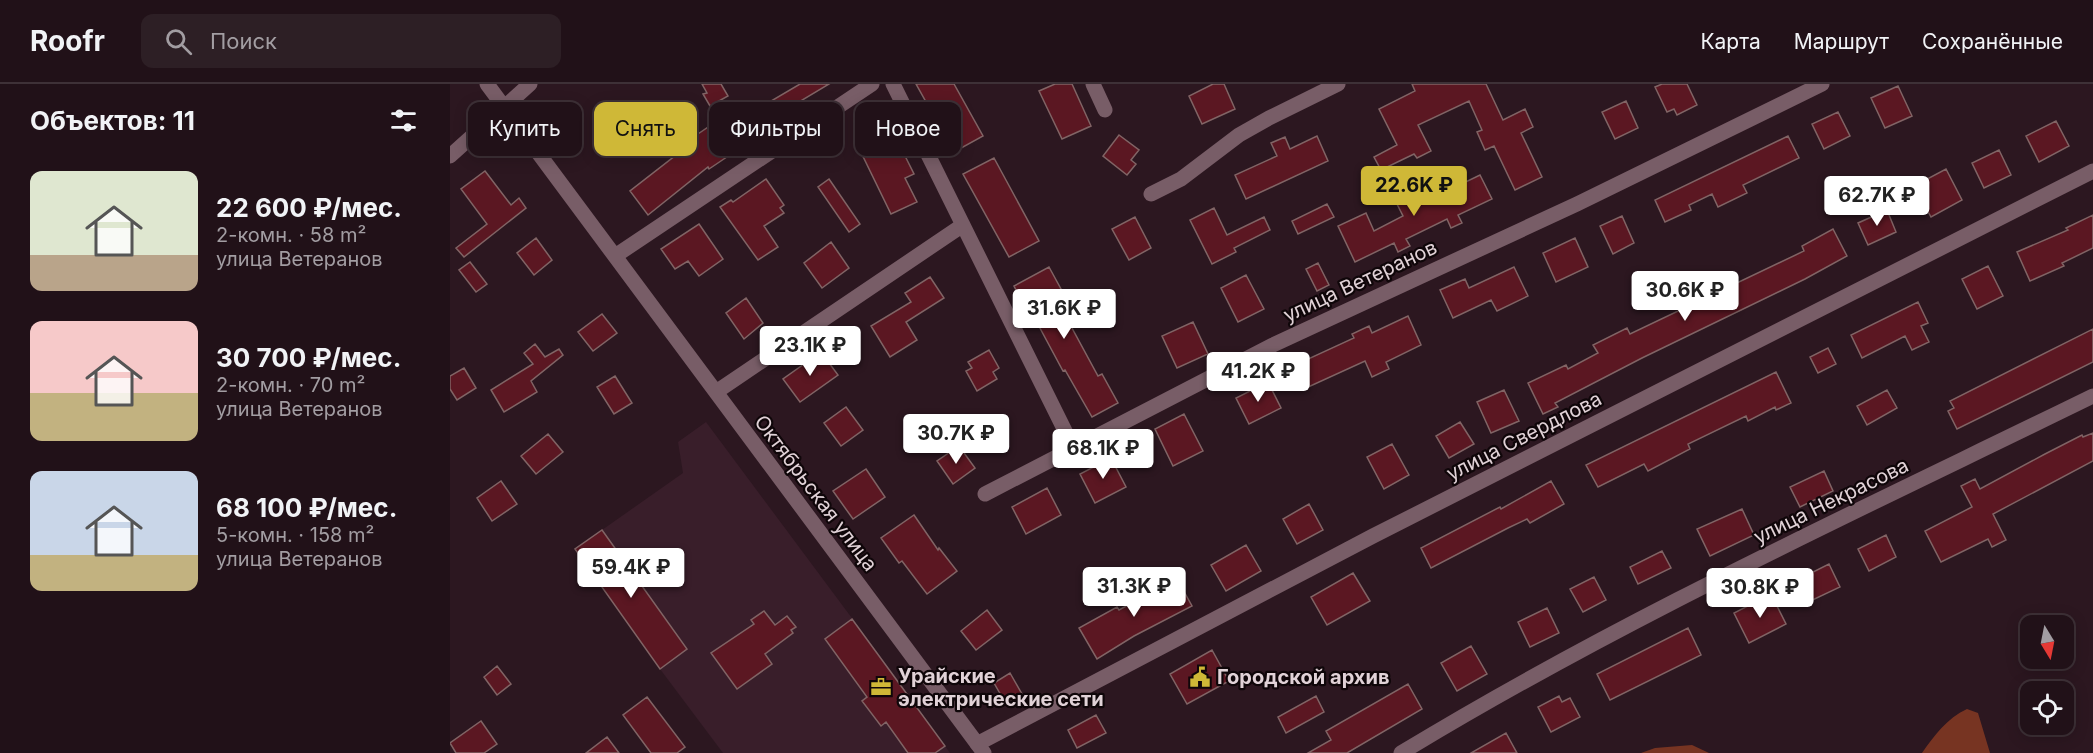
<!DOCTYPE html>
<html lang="ru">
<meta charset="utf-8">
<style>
body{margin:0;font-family:Inter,sans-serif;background:#2d1f25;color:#f1f3f6;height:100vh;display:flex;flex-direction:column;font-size:22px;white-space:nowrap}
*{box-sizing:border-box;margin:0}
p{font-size:20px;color:#a29da2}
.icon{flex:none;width:33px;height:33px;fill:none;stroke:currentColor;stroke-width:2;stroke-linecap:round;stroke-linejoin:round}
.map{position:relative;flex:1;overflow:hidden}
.panel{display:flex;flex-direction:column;background:#211118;width:450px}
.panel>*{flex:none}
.guide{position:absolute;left:18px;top:18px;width:570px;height:54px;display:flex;gap:12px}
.needle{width:39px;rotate:170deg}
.controls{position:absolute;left:1570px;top:531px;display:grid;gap:12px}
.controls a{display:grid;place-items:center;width:54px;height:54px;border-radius:12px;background:#211118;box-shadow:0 3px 15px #0003,0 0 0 2px #3e3137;font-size:30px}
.price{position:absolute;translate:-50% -51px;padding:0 14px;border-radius:6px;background:#fff;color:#222;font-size:20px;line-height:39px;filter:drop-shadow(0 2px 3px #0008)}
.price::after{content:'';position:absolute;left:50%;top:36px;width:18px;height:14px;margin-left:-9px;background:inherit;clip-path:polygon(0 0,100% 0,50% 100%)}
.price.selected{background:#cfb837;color:#111}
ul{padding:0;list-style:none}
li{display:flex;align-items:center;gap:18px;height:150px;padding:0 30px}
li span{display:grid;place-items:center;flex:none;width:168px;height:120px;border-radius:12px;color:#555}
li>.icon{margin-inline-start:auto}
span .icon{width:72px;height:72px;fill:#fffc;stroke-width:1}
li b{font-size:26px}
h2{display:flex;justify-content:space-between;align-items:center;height:72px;padding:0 30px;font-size:26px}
.pill{padding:0 21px;border-radius:12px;background:#211118;box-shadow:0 3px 15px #0003,0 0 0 2px #3e3137;font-size:21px;line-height:54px}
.pill.selected{background:#cfb837;color:#111}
header{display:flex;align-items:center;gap:36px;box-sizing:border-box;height:84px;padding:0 30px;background:#211118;border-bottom:2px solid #3e3137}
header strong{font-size:28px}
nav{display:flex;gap:33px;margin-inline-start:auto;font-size:21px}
.search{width:420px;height:54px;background:#2d1f25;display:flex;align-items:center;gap:15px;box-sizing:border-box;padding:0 21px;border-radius:12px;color:#a29da2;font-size:22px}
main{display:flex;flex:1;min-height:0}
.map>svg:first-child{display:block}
.built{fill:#391e2a}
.forest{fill:#773422}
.building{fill:#5b1722;stroke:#816465;stroke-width:1.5}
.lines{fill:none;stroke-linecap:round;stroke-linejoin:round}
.minor{stroke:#785d67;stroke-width:15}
.labels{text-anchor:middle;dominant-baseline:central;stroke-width:4.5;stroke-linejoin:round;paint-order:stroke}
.street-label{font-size:20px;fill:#e1d2d7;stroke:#0f0609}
.poi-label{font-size:20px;font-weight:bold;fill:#e1d2d7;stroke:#0f0609;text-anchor:start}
</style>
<header>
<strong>Roofr</strong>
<div class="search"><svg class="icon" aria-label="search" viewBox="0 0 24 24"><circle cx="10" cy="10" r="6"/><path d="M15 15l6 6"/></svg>Поиск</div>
<nav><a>Карта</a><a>Маршрут</a><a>Сохранённые</a></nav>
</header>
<main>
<section class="panel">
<h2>Объектов: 11<svg class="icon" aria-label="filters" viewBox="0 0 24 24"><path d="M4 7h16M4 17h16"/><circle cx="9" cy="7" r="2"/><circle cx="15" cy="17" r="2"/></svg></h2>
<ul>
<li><span style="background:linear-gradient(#dfe7d0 70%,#b9a48a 0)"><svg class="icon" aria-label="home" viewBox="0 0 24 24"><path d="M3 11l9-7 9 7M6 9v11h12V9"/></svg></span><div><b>22 600 ₽/мес.</b><p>2-комн. · 58 m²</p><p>улица Ветеранов</p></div></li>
<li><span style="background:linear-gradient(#f6c9c9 60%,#c2b280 0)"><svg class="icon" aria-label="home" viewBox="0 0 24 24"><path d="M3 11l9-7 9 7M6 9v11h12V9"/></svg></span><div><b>30 700 ₽/мес.</b><p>2-комн. · 70 m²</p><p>улица Ветеранов</p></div></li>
<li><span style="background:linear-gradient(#c9d6e8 70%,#c2b280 0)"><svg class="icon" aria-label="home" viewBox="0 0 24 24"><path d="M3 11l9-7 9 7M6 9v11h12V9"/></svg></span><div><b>68 100 ₽/мес.</b><p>5-комн. · 158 m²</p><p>улица Ветеранов</p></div></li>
</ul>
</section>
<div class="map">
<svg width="1643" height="669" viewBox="0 0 1643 669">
<rect width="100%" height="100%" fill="#2c1720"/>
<path class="built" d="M256 338 445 592 500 669H273L210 585 125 465 233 389 228 358Z"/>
<path class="forest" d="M1517 625 1528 629 1540 669H1472C1484 652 1497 634 1517 625Z
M1242 661 1259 669H1191L1205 664Z"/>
<path class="building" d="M252 0H271L278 12 260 22 253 10 257 9Z
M350 0H379L324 33 316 20Z
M466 0H504L533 52 504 68Z
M605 0H622L641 42 612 55 589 7Z
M763 0H774L785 25 752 40 739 12Z
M962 0H1036L1053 36 1075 25 1083 43 1071 49 1092 93 1065 106 1044 62 1035 66 1027 48 1032 46 1019 17 968 41 981 67 967 74 964 70 931 86 924 73 947 61 929 25 965 7Z
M1212 0H1237L1247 21 1227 31 1224 25 1217 28 1205 3Z
M1448 2 1462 32 1435 44 1421 14Z
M1176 17 1188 44 1165 55 1152 28Z
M1388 28 1400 52 1374 65 1362 40Z
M270 35 290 64 259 85 258 83 198 131 180 107 226 71 223 67Z
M1606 37 1619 62 1589 78 1576 52Z
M431 46 442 68 451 64 464 90 455 94 467 118 441 130 406 58Z
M669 51 689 66 681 76 686 80 677 91 653 72Z
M867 52 878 77 796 115 785 91 827 72 821 59 835 53 840 65Z
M1338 52 1349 74 1293 101 1297 109 1268 123 1262 110 1239 121 1241 126 1215 138 1205 116Z
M1549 66 1561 91 1534 104 1522 79Z
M544 74 589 157 559 173 513 90Z
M1496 85 1512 116 1481 133 1464 102Z
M35 87 61 121 69 114 76 124 14 173 6 164 37 140 11 105Z
M1030 91 1042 115 1008 131 1012 139 1001 144 997 135 956 155 960 162 948 168 944 159 905 178 888 142 916 129 924 147 953 132 946 118 972 105 973 109 993 99 997 107Z
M316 95 334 121 330 124 334 129 314 142 328 163 308 176 270 123 281 116 283 118Z
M379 95 410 140 399 148 368 103Z
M877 120 884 133 848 150 842 137Z
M764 124 777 151 814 133 820 146 784 164 786 168 762 180 740 136Z
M1437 126 1446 148 1418 161 1408 139Z
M1643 131V164L1612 179 1614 182 1580 197 1567 168 1618 146 1616 144Z
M1172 132 1184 159 1163 170 1150 142Z
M685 133 701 164 679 176 662 145Z
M249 140 273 175 249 192 238 177 225 185 211 165Z
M1383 145 1397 172 1355 195 1192 274 1105 319 1108 323 1093 330 1078 299 1116 281 1118 285 1148 269 1143 261 1177 244 1180 250 1354 167 1352 162Z
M86 154 102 176 84 191 67 169Z
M1125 154 1138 183 1106 198 1093 169Z
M381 158 399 184 372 204 354 179Z
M20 178 37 200 26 208 9 186Z
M868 179 879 201 867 207 856 185Z
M1538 182 1553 212 1527 225 1512 195Z
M599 183 617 216 609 220 648 292 652 290 668 319 642 333 615 286 613 287 584 233 581 235 564 202Z
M1064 183 1078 212 1047 227 1041 216 1003 234 990 206 1015 195 1019 204Z
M796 191 814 225 788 238 771 204Z
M480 193 494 214 456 238 467 256 440 273 421 242 461 218 455 209Z
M296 214 313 239 294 255 276 229Z
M1468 218 1478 239 1471 242 1479 258 1462 266 1455 252 1412 274 1401 251Z
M152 230 167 249 143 267 128 248Z
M958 232 971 261 936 278 939 285 922 293 915 277 856 304 845 281 904 254 902 250 919 242 922 249Z
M743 238 758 270 727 284 712 252Z
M1643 245V278L1507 345 1498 327 1504 324 1500 317Z
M85 260 95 273 109 265 113 271 81 297 87 308 54 328 41 306 83 280 74 269Z
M1378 264 1386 280 1368 289 1360 273Z
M539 266 549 284 543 288 547 295 527 307 516 287 522 284 518 278Z
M371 268 388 291 350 318 333 295Z
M14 284 26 304 7 316 0 305V292Z
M1326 288 1341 319 1326 326 1325 323 1298 337 1296 332 1238 360 1240 365 1198 387 1194 380 1148 403 1136 381Z
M165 292 182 319 164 330 147 303Z
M818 298 831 324 799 340 786 314Z
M1054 306 1069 337 1041 349 1027 318Z
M1437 306 1447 324 1417 341 1407 322Z
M396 323 413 346 391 362 374 339Z
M734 330 753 367 723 382 705 345Z
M1010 338 1024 360 999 374 986 352Z
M1643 349V377L1543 430 1556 456 1542 463 1538 455 1491 478 1475 447 1522 423 1511 402 1525 395 1530 405 1595 370 1632 351 1633 353Z
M98 350 113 368 86 390 71 372Z
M942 360 959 391 934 405 917 373Z
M509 362 525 384 503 400 487 377Z
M661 374 676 403 645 419 630 390Z
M416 385 435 413 403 435 383 407Z
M1374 387 1383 407 1350 423 1340 403Z
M51 397 67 420 42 437 27 414Z
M1101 397 1114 420 1080 439 1077 435 1058 444 981 484 971 464 1050 423 1051 425Z
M597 404 611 431 576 450 562 423Z
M859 420 873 446 847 460 833 435Z
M1292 425 1304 451 1260 472 1247 445Z
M464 431 488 466 489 464 507 487 477 510 452 477 449 479 431 454Z
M152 446 237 565 210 585 125 465Z
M1436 451 1446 473 1419 487 1408 465Z
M796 461 811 487 776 507 761 481Z
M1212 467 1221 484 1188 500 1180 483Z
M1379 480 1390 503 1354 520 1343 498Z
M903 489 920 517 877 541 861 513Z
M1144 493 1156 516 1133 528 1120 505Z
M727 495 742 522 684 552 647 575 629 544 667 523 669 526Z
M1321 510 1336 540 1299 559 1284 529Z
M1097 524 1109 549 1080 563 1068 538Z
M537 526 552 546 526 566 511 547Z
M314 527 325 541 337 532 346 543 341 546 343 549 315 570 322 580 287 605 261 569 304 540 301 536Z
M402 535 495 662 485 669H458L436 638 431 642 412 617 417 613 375 555Z
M1238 544 1251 571 1160 616 1147 590Z
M1021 562 1037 590 1007 607 991 579Z
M762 566 779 597 737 620 720 590Z
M47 582 61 600 47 611 34 593Z
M560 589 572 610 556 620 544 599Z
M958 600 972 625 897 669H858L881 656 876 647Z
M866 612 874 628 836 649 828 633Z
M1109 612 1112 618 1120 614 1130 633 1101 648 1088 623Z
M197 613 235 663 227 669H201L173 631Z
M646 631 656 649 627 664 618 646Z
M31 637 47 660 34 669H6L0 659Z
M1056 649 1067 669H1021Z
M157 653 169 669H136Z"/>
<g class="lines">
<path class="minor" d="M37 0 534 669
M443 0 623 363
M643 0 655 26
M0 72 80 0
M701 110 731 95 789 51 819 34 888 0
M165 172 422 0
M266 308 513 141
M535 410 823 261 1127 120 1372 0
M527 660 923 452 1643 87
M951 669C1173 534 1410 426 1643 312"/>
</g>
<defs>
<g id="civic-bare" transform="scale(1.62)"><path d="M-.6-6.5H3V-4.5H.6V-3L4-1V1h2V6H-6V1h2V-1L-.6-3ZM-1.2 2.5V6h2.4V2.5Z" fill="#cfb837" stroke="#0f0609" stroke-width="2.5" paint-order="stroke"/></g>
<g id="office-bare" transform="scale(1.62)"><path d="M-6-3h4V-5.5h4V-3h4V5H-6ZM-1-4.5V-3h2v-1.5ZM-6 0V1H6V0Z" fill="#cfb837" stroke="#0f0609" stroke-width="2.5" paint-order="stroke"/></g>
</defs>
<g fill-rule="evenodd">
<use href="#civic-bare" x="750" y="593"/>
<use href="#office-bare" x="431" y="603"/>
</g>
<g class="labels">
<g class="street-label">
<text transform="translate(910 197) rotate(-25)">улица Ветеранов</text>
<text transform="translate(1074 352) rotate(-27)">улица Свердлова</text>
<text transform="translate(366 409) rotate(53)">Октябрьская улица</text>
<text transform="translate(1381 417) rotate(-26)">улица Некрасова</text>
</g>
<g class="poi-label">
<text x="448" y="592">Урайские<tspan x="448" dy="23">электрические сети</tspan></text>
<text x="767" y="593">Городской архив</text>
</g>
</g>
</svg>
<div class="controls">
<a><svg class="needle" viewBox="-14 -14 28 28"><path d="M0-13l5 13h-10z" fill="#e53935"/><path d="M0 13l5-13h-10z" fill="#a29da2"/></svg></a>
<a><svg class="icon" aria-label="locate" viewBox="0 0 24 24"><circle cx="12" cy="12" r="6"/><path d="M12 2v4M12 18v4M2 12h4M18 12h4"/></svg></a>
</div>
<b class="price selected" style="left:964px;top:133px">22.6K ₽</b>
<b class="price" style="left:1427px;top:143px">62.7K ₽</b>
<b class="price" style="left:1235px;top:238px">30.6K ₽</b>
<b class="price" style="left:614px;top:256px">31.6K ₽</b>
<b class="price" style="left:360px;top:293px">23.1K ₽</b>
<b class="price" style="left:808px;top:319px">41.2K ₽</b>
<b class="price" style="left:506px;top:381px">30.7K ₽</b>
<b class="price" style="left:653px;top:396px">68.1K ₽</b>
<b class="price" style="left:181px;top:515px">59.4K ₽</b>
<b class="price" style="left:684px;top:534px">31.3K ₽</b>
<b class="price" style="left:1310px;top:535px">30.8K ₽</b>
<div class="guide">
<a class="pill">Купить</a>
<a class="pill selected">Снять</a>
<a class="pill">Фильтры</a>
<a class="pill">Новое</a>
</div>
</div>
</main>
